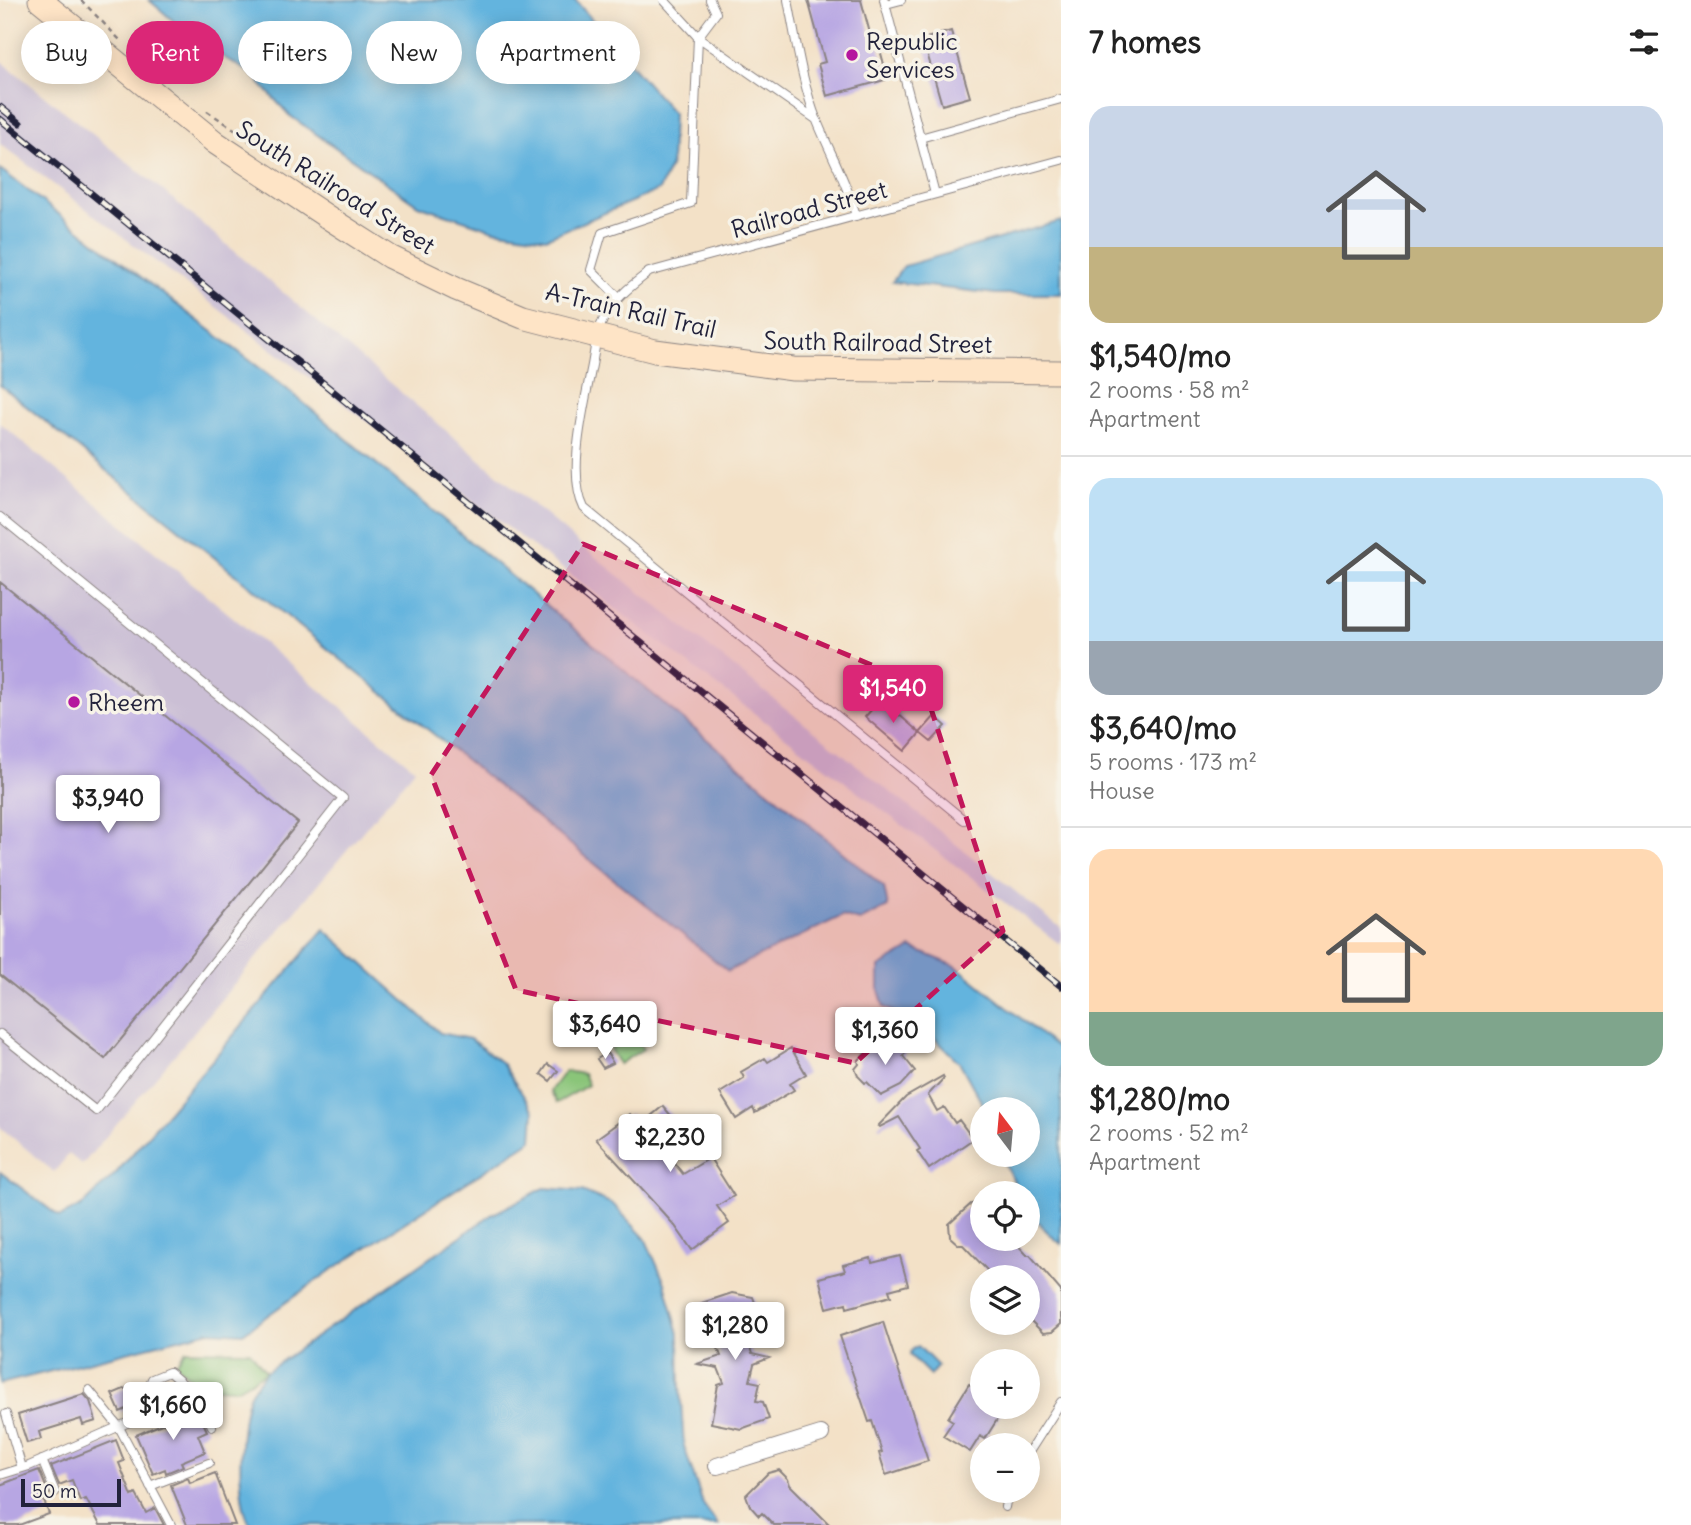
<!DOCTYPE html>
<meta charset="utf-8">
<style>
body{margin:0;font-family:Delius,sans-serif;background:#f6f6f6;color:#222;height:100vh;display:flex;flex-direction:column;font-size:26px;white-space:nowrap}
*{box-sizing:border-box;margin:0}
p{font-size:23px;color:#767676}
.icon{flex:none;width:38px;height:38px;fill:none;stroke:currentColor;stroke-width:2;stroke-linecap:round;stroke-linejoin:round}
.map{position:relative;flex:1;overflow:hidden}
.drawer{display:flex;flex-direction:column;background:#fff;width:630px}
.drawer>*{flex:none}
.hud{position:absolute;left:21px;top:21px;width:665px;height:63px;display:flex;gap:14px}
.needle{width:46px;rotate:344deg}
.controls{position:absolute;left:970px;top:1097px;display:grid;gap:14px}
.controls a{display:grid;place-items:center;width:70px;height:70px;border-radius:50%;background:#fff;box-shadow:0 4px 18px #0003;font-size:35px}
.scale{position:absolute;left:21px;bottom:18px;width:100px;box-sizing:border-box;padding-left:7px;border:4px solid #22223b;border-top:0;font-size:19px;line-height:24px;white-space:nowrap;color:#22223b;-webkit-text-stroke:5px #f7f3e8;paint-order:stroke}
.price{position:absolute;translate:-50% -60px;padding:0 16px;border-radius:7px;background:#fff;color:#222;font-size:23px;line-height:46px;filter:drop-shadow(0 2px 4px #0008)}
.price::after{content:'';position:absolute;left:50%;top:42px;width:21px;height:16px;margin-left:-10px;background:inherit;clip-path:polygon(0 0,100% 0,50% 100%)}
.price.active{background:#db2777;color:#fff}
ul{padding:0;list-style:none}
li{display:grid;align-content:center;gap:14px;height:371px;padding:0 28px}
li+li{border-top:2px solid #e0e0e0}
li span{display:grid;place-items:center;height:217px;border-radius:21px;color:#555}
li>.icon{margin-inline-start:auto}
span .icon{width:126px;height:126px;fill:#fffc;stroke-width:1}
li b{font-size:30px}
h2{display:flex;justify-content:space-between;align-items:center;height:84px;padding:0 28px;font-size:30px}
.chip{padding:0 24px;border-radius:32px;background:#fff;box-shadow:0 4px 18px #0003;font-size:24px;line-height:63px}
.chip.active{background:#db2777;color:#fff}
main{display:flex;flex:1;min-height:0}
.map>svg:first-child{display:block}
.industrial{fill:#cbbfd5}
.green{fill:#8ac579;stroke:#56745a;stroke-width:2}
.water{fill:#63b4de;stroke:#426b8c;stroke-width:2}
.building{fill:#b7a6e3}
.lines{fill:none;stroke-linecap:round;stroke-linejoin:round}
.lane-casing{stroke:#8a8281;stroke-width:10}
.street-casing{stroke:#8a8281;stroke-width:18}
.secondary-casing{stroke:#8a8281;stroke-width:25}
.path{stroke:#8a8281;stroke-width:2.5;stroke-dasharray:5 5;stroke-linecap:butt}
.lane{stroke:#fff;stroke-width:8}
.street{stroke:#fff;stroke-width:16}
.secondary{stroke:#fee4c6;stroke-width:23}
.rail-casing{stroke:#22223b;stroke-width:7}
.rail{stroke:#f7f3e8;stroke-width:4.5;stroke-dasharray:13;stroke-linecap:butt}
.marked{fill:#c2185b;fill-opacity:0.2;stroke:#c2185b;stroke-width:5;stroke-dasharray:14 9;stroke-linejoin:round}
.poi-dot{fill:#b5179e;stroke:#f7f3e8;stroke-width:2.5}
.labels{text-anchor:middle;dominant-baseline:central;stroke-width:7;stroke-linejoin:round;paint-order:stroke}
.poi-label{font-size:24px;fill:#22223b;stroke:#f7f3e8;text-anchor:start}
.street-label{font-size:24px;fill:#22223b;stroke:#f7f3e8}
</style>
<main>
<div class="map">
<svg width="1061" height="1525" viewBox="0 0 1061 1525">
<rect width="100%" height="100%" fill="#f7f3e8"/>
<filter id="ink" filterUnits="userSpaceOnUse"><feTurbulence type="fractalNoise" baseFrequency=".0143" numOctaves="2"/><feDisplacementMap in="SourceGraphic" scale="14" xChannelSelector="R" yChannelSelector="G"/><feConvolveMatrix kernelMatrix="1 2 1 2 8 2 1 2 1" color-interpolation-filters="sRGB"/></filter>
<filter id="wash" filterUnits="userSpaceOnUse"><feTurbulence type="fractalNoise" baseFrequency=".00686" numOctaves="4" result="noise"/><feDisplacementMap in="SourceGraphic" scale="28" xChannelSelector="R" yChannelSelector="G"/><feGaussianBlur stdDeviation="1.57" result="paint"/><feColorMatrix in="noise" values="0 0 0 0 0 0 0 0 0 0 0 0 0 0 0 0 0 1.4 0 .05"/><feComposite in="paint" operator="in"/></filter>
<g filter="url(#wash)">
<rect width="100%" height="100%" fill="#f3e1c7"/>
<path class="industrial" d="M0 60 161 189 588 551 1061 928V945L0 144Z
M0 423 415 769 82 1165 69 1154 54 1172 0 1127Z"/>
<path class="green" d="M634 1034 643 1049 619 1064 610 1049Z
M565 1071 583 1074 588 1085 557 1103 550 1091Z
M186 1350 250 1351 266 1372 236 1389 216 1388 209 1396 176 1364Z"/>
<path class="water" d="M149 0H575L673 113 671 165 659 190 546 238 494 230 418 205 289 115 252 74 198 42Z
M0 169 282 385 884 887 888 907 860 921 842 916 728 971 0 385Z
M1061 221V294H996L892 282 904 266Z
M324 929 440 1033 470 1039 502 1063 534 1112 532 1140 330 1271 243 1333 210 1331 0 1384V1172L60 1217 83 1205 117 1172Z
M911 948 956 966 1061 1051V1244C1046 1232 1027 1213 1027 1194L1020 1193 1000 1155H1027V1110L985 1109 960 1063 923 1027 884 1007 879 990V967Z
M544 1188 582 1191 613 1204 645 1238 665 1283 679 1334 680 1386 684 1446 703 1504 718 1525H251C235 1505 239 1417 250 1394 254 1386 261 1379 266 1372L491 1215Z
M918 1346 938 1366 930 1375 910 1355 912 1350Z"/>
<g id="blocks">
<path class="building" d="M808 0H861L874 48 879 46 888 79 827 96 818 64 825 62Z
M951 31 970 97 942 105 923 39Z
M0 582 298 823 105 1059 0 975Z
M881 699 920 733 905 751 865 717Z
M935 716 946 726 931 742 920 733Z
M893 1036 902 1045 906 1052 903 1056 915 1071 901 1086 881 1096 867 1082 865 1083 858 1076 855 1069 859 1064 858 1061 869 1049Z
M791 1048 806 1074 790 1084 794 1090 755 1113 753 1108 736 1119 720 1093 744 1078 741 1072 765 1058 768 1062Z
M607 1053 613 1063 603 1068 597 1059Z
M548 1064 558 1071 550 1081 541 1074Z
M943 1076 944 1078 928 1095 937 1111 944 1107 955 1123 959 1120 973 1139 929 1169 917 1151 920 1149 899 1117 880 1127 878 1126 906 1097Z
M663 1106 692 1141 670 1158 683 1174 710 1158 734 1196 717 1206 729 1223 692 1250 675 1226 596 1139 630 1114 640 1125Z
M982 1202V1239H1012L1027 1255H1030L1061 1291V1324L1052 1332 1043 1333 1027 1317V1278H991L987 1270 963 1245H959L950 1237 949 1224 971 1204Z
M900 1256 908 1285 889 1290 891 1296 847 1308 846 1303 827 1308 819 1278 845 1271 843 1265 871 1258 872 1263Z
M732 1293 753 1297 759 1314 750 1317 756 1335 747 1338 752 1354 769 1358 754 1364 750 1381 760 1383 756 1401 763 1402 769 1419 741 1429 711 1423 718 1385 724 1383 718 1368 697 1364 721 1356 711 1331 713 1321 707 1320 702 1303Z
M883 1322 928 1461 886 1475 879 1453 882 1452 872 1421 869 1422 840 1336Z
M982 1375V1407H1005L985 1439 980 1436 970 1452 943 1436 953 1421 948 1418 969 1384 975 1387Z
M131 1386 138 1404 120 1412 112 1394Z
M84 1394 90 1401 96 1421 83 1425 81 1419 39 1432 41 1439 27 1443 18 1415Z
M197 1409 207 1431 198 1435 205 1452 181 1462 183 1466 166 1473 165 1469 153 1474 136 1435Z
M116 1440 124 1461 119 1463 132 1496 136 1494 146 1513 155 1508 164 1525H100L86 1499 80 1501 72 1480 59 1485 51 1466Z
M39 1470 49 1494 42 1496 49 1514 19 1525H0V1485Z
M779 1470 788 1479 790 1485 830 1525H774L762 1513 759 1516 750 1506 746 1495 768 1473Z
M215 1473 235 1525H187L171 1485 188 1478 190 1483Z"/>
</g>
</g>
<g filter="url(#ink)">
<use href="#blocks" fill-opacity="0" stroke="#8a8281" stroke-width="2"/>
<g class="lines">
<g class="lane-casing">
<path id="lane" d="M710 0 716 13 698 37 817 120
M788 0C796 40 802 83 817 121 830 153 847 182 856 216
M884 0 935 194
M886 4 901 0
M920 138 1061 99
M618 297 591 270 602 233 691 203 698 37 664 0
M0 517 343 798 96 1111 0 1034
M964 820 584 508C567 474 584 407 591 370 595 352 595 335 604 318 615 298 631 286 649 272L1061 160
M89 1390 119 1427 171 1525
M154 1410 146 1394 152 1379 169 1372 183 1384 177 1401
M6 1414 22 1468
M1027 1455 1061 1402
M42 1460 55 1492
M0 1475 29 1466 177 1401 198 1397 212 1426
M150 1486 209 1463
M1005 1507 1008 1491"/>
</g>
<g class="street-casing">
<path id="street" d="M717 1466 821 1434"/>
</g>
<g class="secondary-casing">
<path id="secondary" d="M40 0 216 143 332 220 390 257 456 289 523 317 655 351 793 369 1061 372"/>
</g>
<path class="path" d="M81 0 121 41
M207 111 239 132 255 146"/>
<use href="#lane" class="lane"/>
<use href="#street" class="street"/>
<use href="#secondary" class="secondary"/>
<g class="rail-casing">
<path id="rail" d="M0 107 20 123
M0 119 1061 986"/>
</g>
<use href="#rail" class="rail"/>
</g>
</g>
<path class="marked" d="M583 544 924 687 1003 931 855 1063 516 990 431 775Z"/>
<g class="poi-dot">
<circle cx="852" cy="55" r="7"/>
<circle cx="74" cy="702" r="7"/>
</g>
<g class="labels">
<g class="poi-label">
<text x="866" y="41">Republic<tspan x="866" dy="28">Services</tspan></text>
<text x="88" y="702">Rheem</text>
</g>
<g class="street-label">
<text transform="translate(336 187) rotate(32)">South Railroad Street</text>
<text transform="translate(809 209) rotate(-15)">Railroad Street</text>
<text transform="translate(631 310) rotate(13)">A-Train Rail Trail</text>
<text transform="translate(878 342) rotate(1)">South Railroad Street</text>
</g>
</g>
</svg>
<div class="controls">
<a><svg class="needle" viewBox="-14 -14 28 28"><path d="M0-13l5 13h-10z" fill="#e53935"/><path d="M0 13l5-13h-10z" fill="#767676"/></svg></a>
<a><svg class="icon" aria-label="locate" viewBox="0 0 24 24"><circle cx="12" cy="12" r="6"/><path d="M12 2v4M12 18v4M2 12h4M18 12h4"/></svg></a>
<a><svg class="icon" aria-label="layers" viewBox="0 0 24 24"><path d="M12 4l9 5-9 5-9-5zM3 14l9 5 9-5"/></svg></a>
<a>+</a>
<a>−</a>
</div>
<div class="scale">50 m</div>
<b class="price active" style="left:893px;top:725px">$1,540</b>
<b class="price" style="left:108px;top:835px">$3,940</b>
<b class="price" style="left:605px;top:1061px">$3,640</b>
<b class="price" style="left:885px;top:1067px">$1,360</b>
<b class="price" style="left:670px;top:1174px">$2,230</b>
<b class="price" style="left:735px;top:1362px">$1,280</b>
<b class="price" style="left:173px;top:1442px">$1,660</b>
<div class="hud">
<a class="chip">Buy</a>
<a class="chip active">Rent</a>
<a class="chip">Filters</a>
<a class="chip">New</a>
<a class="chip">Apartment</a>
</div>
</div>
<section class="drawer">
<h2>7 homes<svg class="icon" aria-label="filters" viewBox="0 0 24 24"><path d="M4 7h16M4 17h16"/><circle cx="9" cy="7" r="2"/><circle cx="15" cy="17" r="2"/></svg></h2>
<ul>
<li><span style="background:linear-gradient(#c9d6e8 65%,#c2b280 0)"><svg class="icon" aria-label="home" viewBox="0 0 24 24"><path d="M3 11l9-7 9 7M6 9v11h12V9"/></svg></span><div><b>$1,540/mo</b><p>2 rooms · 58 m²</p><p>Apartment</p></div></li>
<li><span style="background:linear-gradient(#bfe0f5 75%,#9aa5b1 0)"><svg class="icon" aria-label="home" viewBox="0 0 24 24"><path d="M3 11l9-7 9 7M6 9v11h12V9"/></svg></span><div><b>$3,640/mo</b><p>5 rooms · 173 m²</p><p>House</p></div></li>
<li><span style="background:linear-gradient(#ffd9b3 75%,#7fa58c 0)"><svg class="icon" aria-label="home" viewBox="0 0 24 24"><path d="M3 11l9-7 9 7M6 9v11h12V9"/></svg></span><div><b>$1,280/mo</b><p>2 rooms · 52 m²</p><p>Apartment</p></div></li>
</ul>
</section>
</main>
